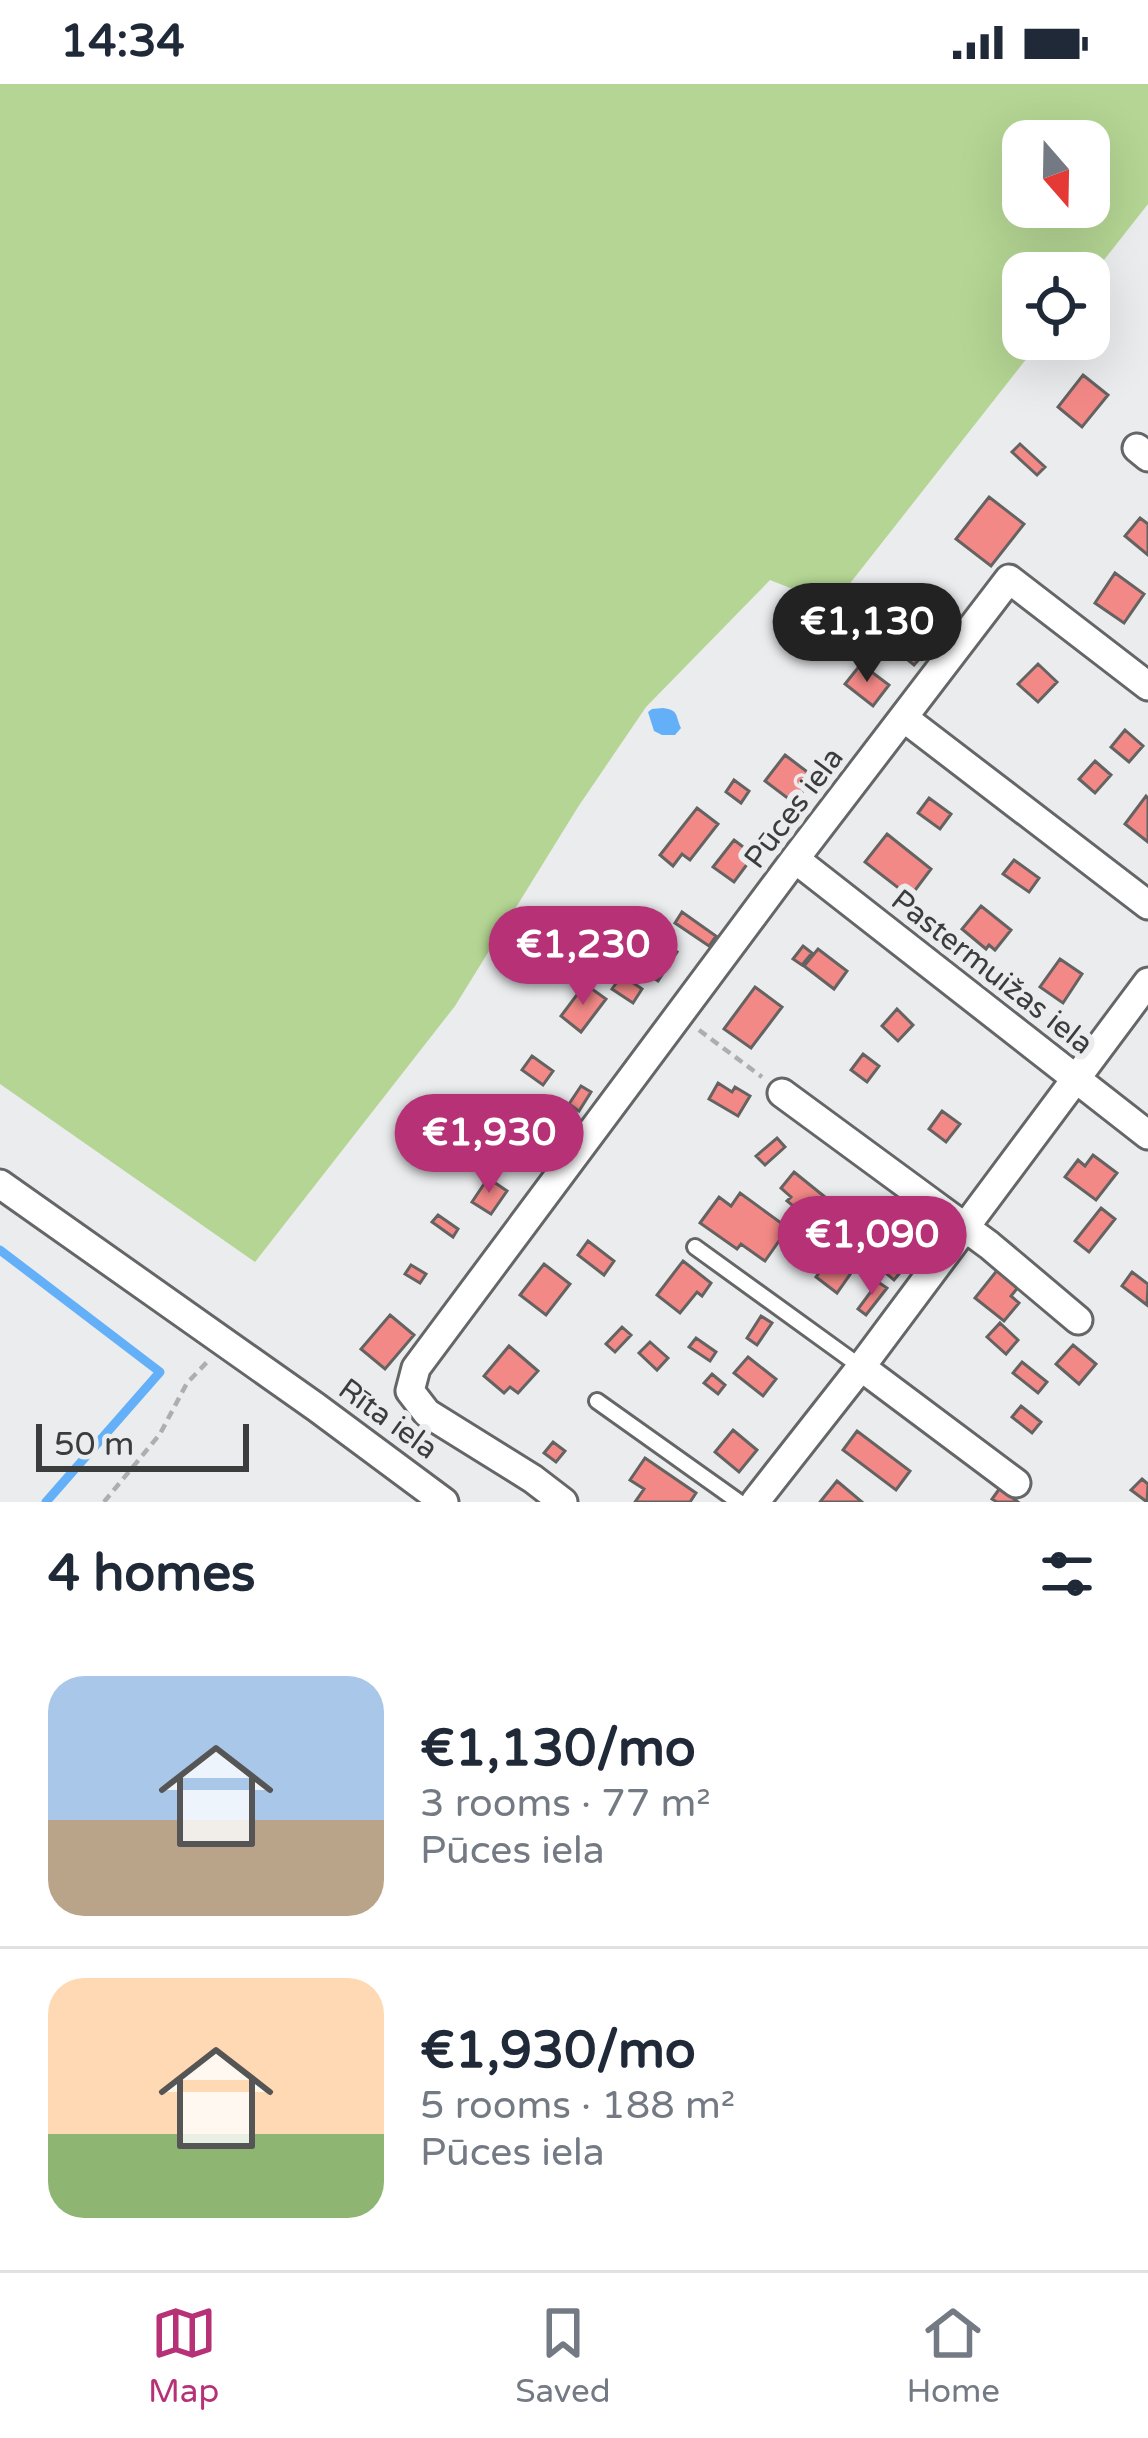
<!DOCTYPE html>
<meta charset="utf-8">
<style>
body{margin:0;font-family:"Varela Round",sans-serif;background:#f6f6f7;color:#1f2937;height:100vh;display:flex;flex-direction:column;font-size:45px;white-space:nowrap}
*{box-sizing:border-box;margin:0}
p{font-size:39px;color:#747a83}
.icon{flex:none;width:66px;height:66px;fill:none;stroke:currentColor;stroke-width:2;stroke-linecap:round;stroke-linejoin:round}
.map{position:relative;height:1418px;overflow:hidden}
.sheet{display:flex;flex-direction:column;background:#fff;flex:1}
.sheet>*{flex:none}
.needle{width:78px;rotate:160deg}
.controls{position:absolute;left:1002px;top:36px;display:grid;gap:24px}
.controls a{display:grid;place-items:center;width:108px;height:108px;border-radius:24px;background:#fff;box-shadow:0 12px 48px #0002;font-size:60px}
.scale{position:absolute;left:36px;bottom:30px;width:213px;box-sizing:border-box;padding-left:12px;border:6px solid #3b3c3c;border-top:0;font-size:33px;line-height:42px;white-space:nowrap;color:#3b3c3c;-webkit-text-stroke:9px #eaecee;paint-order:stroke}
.price{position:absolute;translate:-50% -102px;padding:0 27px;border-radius:42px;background:#b73176;color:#fff;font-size:39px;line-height:78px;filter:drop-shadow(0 3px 6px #0008)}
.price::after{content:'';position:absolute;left:50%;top:72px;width:36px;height:27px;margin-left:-18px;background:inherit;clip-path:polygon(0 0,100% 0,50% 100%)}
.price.active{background:#222;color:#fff}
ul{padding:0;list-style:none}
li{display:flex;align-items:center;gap:36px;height:300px;padding:0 48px}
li+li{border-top:3px solid #e0e1e3}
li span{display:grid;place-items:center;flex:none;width:336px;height:240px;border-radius:36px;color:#555}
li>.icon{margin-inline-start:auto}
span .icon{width:144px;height:144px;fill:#fffc;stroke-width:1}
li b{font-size:51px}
h2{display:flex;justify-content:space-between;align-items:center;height:144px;padding:0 48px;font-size:51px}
.status{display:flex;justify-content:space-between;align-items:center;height:84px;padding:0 60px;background:#fff;direction:ltr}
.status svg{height:33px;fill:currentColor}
.tabs{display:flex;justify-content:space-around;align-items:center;height:168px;border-top:3px solid #e0e1e3;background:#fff;font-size:33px;color:#747a83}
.tabs a{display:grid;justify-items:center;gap:6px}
.tabs .active{color:#b73176}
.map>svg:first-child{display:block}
.green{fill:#b4d593;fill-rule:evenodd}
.water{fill:#64b0f8}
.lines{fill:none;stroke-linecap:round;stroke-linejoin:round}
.stream{stroke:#64b0f8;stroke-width:9}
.building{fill:#f38987;stroke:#656262;stroke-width:3}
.service-casing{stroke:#646667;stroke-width:20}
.minor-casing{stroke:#646667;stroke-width:33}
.path{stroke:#adaeaf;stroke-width:4.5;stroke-dasharray:9 6;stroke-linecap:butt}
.service{stroke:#fff;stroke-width:14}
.minor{stroke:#fff;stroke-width:27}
.labels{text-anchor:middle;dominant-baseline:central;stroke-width:12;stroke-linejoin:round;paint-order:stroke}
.street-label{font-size:30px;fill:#3b3c3c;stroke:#eaecee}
</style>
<div class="status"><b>14:34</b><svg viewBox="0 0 49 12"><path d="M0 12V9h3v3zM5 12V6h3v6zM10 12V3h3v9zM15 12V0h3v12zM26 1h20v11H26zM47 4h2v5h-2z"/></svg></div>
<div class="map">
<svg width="1148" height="1418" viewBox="0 0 1148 1418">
<rect width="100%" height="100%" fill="#eaecee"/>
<path class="green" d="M0 0H1148V120L1089 195V189H1023V255H1042L833 521 770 496 646 623 578 723 455 922 255 1178 0 1000ZM1023 57H1089V123H1023Z"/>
<path class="water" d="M663 624C679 626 675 631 681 644L675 651H662L654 647 648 628 652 625Z"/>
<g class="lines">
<path class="stream" d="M0 1166 160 1288 46 1418"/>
</g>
<path class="building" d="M1083 291 1108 311 1082 343 1058 323Z
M1020 360 1045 383 1037 391 1012 368Z
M989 413 1024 440 991 482 956 455Z
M1140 434 1148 440V471L1125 452Z
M1115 489 1144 510 1124 539 1095 519Z
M907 554 925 569 914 581 896 566Z
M861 580 889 601 873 622 845 600Z
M1038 580 1057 598 1038 618 1018 600Z
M1125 646 1143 662 1129 678 1111 663Z
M785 671 814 693 794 719 765 697Z
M1095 677 1111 691 1095 709 1079 695Z
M734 696 749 707 741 719 726 708Z
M1146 712 1148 714V758L1125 740Z
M929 714 951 730 940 745 918 729Z
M697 724 718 740 690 776 682 770 673 782 660 771Z
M887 750 931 785 910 813 865 778Z
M734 756 754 771 734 798 713 783Z
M1014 776 1039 794 1029 808 1003 790Z
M981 822 1011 846 995 866 989 861 986 865 962 845Z
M682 828 716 852 709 862 675 839Z
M646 847 677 868 658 897 631 879 637 872 631 868Z
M803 862 812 869 802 881 793 875Z
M818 865 847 887 834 905 804 882Z
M1060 875 1082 890 1063 919 1040 903Z
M622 891 642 905 633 919 612 905Z
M585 900 606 915 581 948 561 932Z
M755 903 782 923 751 964 724 945Z
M897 925 913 941 898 957 882 942Z
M863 970 879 982 867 998 851 986Z
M532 972 553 987 543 1001 522 986Z
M718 999 732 1008 735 1003 750 1012 738 1032 709 1015Z
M581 1002 591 1008 579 1027 569 1020Z
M942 1027 960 1040 946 1058 929 1045Z
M777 1054 785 1063 765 1081 756 1072Z
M1093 1071 1117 1089 1096 1116 1065 1093 1078 1076 1085 1082Z
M794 1088 825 1113 808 1134 787 1117 791 1113 781 1104Z
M488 1094 507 1107 491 1130 472 1118Z
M740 1109 788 1144 765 1177 741 1160 737 1165 700 1139 719 1113 731 1122Z
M1101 1124 1115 1135 1089 1168 1075 1157Z
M438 1131 458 1145 453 1153 432 1138Z
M869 1140 879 1148 864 1167 854 1159Z
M588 1157 614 1177 604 1191 578 1171Z
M886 1167 905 1183 894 1196 875 1180Z
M830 1174 851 1189 837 1209 816 1193Z
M683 1177 711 1199 702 1212 697 1208 680 1229 657 1211Z
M544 1180 570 1200 546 1231 520 1211Z
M411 1181 426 1190 420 1199 405 1190Z
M999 1184 1020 1201 1011 1212 1019 1219 1004 1237 975 1214Z
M1132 1188 1148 1200 1147 1221 1122 1202Z
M878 1198 887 1204 866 1231 858 1225Z
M390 1231 414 1251 385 1285 361 1265Z
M761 1232 772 1239 757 1261 747 1254Z
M1000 1239 1018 1256 1006 1270 987 1253Z
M622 1243 631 1251 615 1268 606 1260Z
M696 1254 716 1268 710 1277 689 1263Z
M650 1258 668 1274 657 1286 639 1269Z
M1073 1261 1096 1280 1079 1300 1056 1280Z
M509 1262 538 1287 518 1309 510 1303 504 1309 484 1292Z
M748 1273 776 1295 763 1312 734 1289Z
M1022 1278 1047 1298 1038 1309 1013 1289Z
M712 1290 725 1301 718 1310 704 1299Z
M1021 1322 1041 1338 1032 1349 1012 1333Z
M733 1346 757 1366 739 1388 715 1368Z
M857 1347 910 1387 896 1406 843 1366Z
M553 1358 565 1367 556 1378 544 1369Z
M645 1374 696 1409 690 1418H635L644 1405 630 1396Z
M1142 1395 1148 1400 1147 1418 1131 1406Z
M837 1397 862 1418H820Z
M1000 1404 1018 1418H997L992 1415Z"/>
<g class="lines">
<g class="service-casing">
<path id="service" d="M695 1163 861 1283
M597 1317 739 1418"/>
</g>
<g class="minor-casing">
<path id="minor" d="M1137 364 1148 373
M904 634 1148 821
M795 775 1148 1051
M782 1009 989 1161 1078 1236
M0 1100 316 1323 444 1418
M861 1283 1016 1399
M563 1418 533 1395 427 1329 410 1307 416 1284 795 775 1009 495 1148 602
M755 1418 861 1283 1148 898"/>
</g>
<path class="path" d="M699 946 762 993
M104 1418 160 1350 187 1299 208 1277"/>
<use href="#service" class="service"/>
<use href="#minor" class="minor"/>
</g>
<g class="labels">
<g class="street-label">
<text transform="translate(794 724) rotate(-53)">Pūces iela</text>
<text transform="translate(992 888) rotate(38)">Pastermuižas iela</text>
<text transform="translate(388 1335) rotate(36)">Rīta iela</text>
</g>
</g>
</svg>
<div class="controls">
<a><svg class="needle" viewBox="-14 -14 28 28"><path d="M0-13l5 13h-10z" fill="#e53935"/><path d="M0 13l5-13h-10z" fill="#747a83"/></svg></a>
<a><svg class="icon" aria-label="locate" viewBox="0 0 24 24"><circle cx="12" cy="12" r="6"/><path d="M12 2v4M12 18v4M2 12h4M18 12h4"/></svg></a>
</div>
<div class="scale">50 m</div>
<b class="price active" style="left:867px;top:601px">€1,130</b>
<b class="price" style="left:583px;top:924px">€1,230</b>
<b class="price" style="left:489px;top:1112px">€1,930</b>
<b class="price" style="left:872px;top:1214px">€1,090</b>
</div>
<section class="sheet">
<h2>4 homes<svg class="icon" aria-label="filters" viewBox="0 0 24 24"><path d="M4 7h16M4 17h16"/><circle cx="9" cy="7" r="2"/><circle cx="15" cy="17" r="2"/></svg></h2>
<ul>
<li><span style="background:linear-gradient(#a9c7e8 60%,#b9a48a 0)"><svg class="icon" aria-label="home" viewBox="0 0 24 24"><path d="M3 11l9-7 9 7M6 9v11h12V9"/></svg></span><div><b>€1,130/mo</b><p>3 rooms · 77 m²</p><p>Pūces iela</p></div></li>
<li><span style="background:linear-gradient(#ffd9b3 65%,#8fb573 0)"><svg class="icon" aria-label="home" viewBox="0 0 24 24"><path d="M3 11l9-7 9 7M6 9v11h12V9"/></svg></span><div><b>€1,930/mo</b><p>5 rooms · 188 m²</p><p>Pūces iela</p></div></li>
</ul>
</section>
<nav class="tabs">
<a class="active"><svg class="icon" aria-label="map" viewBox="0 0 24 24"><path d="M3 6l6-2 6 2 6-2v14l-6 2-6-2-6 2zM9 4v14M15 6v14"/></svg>Map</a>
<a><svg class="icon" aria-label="saved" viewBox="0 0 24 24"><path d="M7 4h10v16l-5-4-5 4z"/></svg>Saved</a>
<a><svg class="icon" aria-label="home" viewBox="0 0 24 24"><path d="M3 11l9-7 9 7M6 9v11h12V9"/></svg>Home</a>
</nav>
